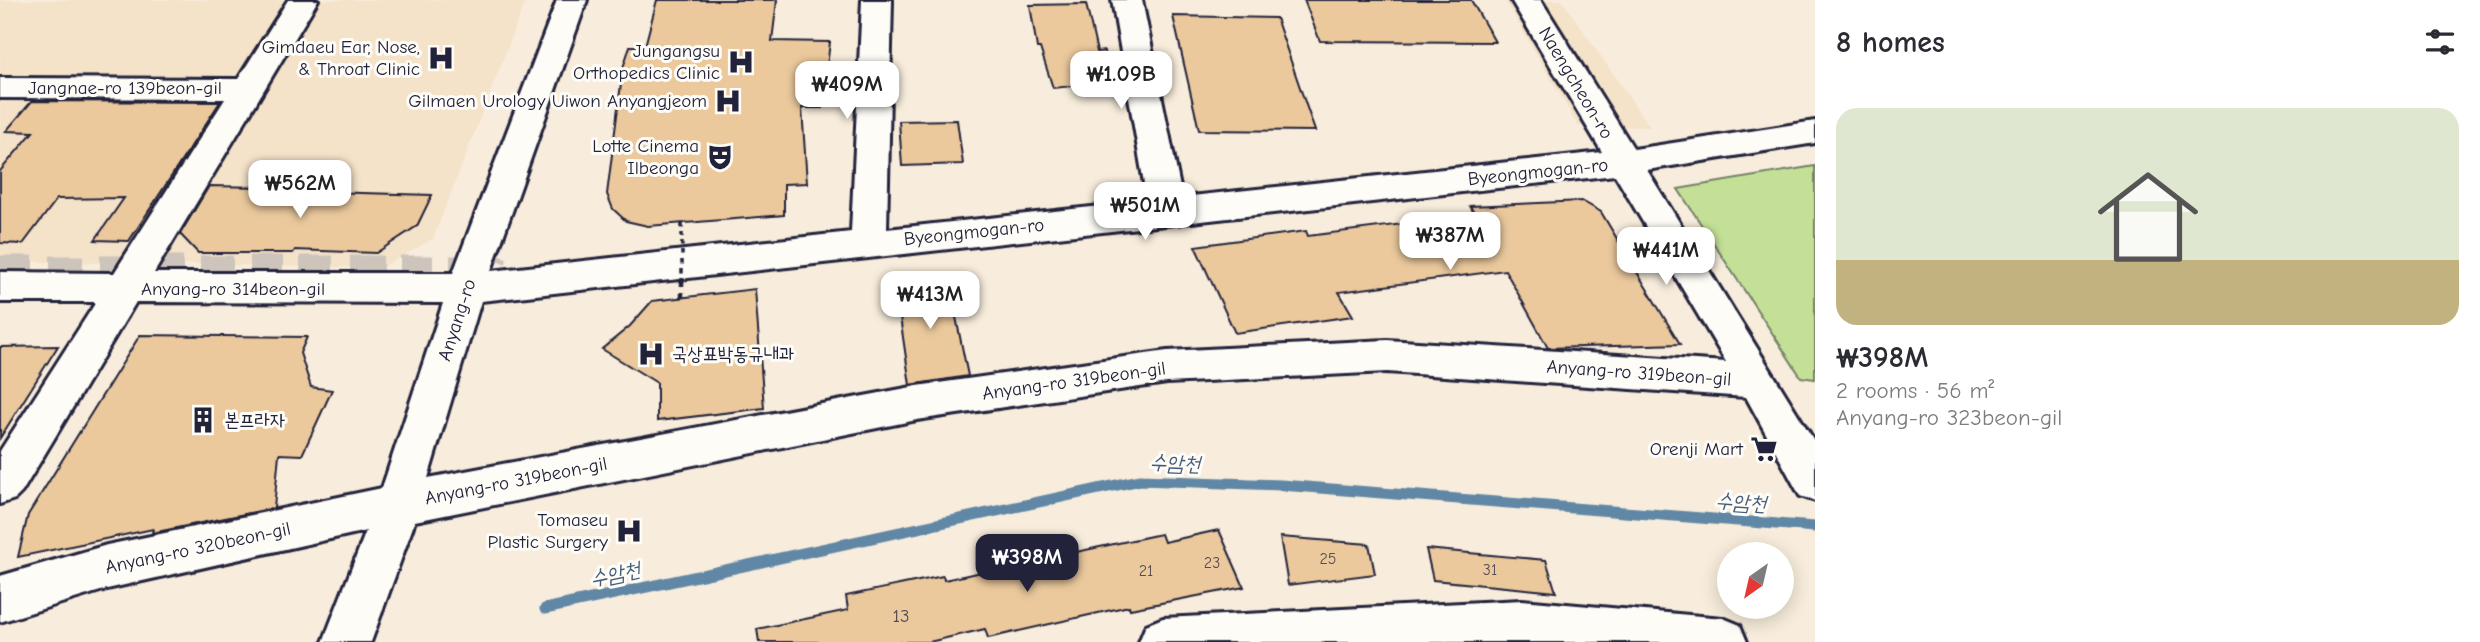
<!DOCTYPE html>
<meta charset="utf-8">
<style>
body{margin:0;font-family:"Comic Neue","Poor Story",sans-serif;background:#f7f7f7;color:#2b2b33;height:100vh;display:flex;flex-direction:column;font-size:26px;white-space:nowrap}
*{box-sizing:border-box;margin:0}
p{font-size:23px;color:#7c7c81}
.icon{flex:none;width:38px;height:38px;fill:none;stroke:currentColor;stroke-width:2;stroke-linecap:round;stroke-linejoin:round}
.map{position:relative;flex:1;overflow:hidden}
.drawer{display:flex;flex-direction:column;background:#fff;width:665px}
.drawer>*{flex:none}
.needle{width:46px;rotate:214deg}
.buttons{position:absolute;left:1717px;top:542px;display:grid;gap:14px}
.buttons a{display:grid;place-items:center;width:77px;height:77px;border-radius:50%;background:#fff;box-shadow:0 4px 18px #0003;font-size:35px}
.price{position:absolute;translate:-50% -60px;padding:0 16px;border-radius:14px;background:#fff;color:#222;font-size:23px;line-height:46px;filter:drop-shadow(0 2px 4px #0008)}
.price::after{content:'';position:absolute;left:50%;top:42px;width:21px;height:16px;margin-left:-10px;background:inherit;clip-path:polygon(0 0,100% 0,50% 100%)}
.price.selected{background:#22223b;color:#fff}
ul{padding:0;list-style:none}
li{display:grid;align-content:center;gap:14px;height:371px;padding:0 21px}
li+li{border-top:2px solid #e1e1e2}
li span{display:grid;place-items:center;height:217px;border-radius:21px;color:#555}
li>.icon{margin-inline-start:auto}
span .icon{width:126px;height:126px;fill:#fffc;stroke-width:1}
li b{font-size:30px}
h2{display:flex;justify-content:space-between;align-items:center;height:84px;padding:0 21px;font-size:30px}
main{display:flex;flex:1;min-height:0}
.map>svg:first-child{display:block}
.built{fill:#f4e2c9}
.green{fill:#c4e097;stroke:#738169;stroke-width:2}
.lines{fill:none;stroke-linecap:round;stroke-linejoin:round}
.stream{stroke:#6087a5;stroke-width:11}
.building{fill:#ebc99d;stroke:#22223b;stroke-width:2}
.minor-tunnel{stroke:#cdc4bc;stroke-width:33;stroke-dasharray:33 17;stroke-linecap:butt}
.minor-casing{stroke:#22223b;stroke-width:6}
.minor{fill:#fdfcf7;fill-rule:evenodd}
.path-bridge-far1{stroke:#22223b;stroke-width:3.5;stroke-dasharray:4.5 4.5;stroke-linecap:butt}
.path-bridge{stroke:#22223b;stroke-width:4.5;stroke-dasharray:6 6;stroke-linecap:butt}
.labels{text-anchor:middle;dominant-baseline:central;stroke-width:6;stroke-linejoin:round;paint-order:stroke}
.number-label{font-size:16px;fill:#544c54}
.poi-label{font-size:19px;fill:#22223b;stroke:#fdfcf7;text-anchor:end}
.street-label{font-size:19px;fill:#22223b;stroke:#fdfcf7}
.near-number-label{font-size:19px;fill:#544c54}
.water-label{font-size:21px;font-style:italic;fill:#465d79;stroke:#fdfcf7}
</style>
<main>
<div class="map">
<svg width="1815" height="642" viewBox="0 0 1815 642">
<rect width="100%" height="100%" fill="#f8eddc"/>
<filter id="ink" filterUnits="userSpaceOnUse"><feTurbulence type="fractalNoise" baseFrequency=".0143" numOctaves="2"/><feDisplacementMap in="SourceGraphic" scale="14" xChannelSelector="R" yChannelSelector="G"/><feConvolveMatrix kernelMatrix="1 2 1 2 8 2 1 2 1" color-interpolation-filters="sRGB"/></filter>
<g filter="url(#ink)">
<path class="built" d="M0 0H526L433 239 380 268 0 261Z
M1505 0H1562L1650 127 1578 126Z"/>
<path class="green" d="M1815 166V379L1801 377 1678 189Z"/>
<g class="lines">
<path class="stream" d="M545 609 1140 480 1281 485 1815 527"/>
</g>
<path class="building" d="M657 0H777L772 41 830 42 822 108H802L807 183 784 184V215L648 226 626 221 613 209 607 194 623 68 630 46H645Z
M1304 0H1471L1495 42 1320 41Z
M1086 4 1097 52 1104 51 1116 82 1053 88 1040 48H1037L1030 5Z
M1173 16 1276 18 1315 131 1199 130Z
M32 101 220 102 129 241 95 240 124 198 57 199 23 244 0 243V171L33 132 6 131Z
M957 120 963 164 902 166 899 121Z
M209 186 330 188 327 192 432 195 417 226 376 253 295 250 293 253H198L180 234Z
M1582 201 1601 212 1680 344 1548 348 1505 270 1339 292 1353 316 1235 333 1195 246 1306 231 1308 236 1475 215 1470 206Z
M948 278 968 376 910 385 895 283Z
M755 289 764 408 657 421V383L602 349 630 326 652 301Z
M140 335 307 337 300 353 311 387 332 390 302 455 279 454 274 508 152 533 153 529 18 557 28 515Z
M58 346 0 438V347Z
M1219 530 1244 587 1130 609 1129 606 988 638 985 629 929 642H759L757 629 848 610 846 596 943 576 944 580 1161 534 1164 542Z
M1280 537 1369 544 1375 574 1288 585Z
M1426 549 1546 560 1556 592 1433 580Z"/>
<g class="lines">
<path class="minor-tunnel" d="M0 272H485L492 253"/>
<g class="minor-casing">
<path id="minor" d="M288 0H318L154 273H453L557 0H587L491 271 851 232 862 0H892L887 229 1147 201 1112 0H1142L1182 197 1602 152 1511 0H1541L1634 149 1815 121V143L1647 170 1815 442V501L1800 496 1746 397 1387 372 1167 383 917 420 415 521 371 642H323L366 531 107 589 0 622V576L107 545 382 488 443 303 136 302 22 492 15 499 0 504V451L96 302H0V272L114 273 225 99 0 98V78L238 79ZM1615 175 1726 362 1387 340 1167 351 917 386 428 478 481 301Z
M1522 600 1723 618 1740 625 1747 642H1139L1146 625 1163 618Z"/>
</g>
<use href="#minor" class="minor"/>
<path class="path-bridge-far1" d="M682 224V282"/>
<path class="path-bridge" d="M682 280V297"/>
</g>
</g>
<defs>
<g id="hospital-bare" transform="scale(2.1)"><path d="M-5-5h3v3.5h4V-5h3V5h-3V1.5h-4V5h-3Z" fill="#22223b" stroke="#fdfcf7" stroke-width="2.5" paint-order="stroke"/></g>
<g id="theatre-bare" transform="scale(2.1)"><path d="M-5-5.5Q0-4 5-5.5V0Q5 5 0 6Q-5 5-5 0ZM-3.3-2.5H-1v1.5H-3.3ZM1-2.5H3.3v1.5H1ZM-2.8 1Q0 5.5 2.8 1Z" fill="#22223b" stroke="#fdfcf7" stroke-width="2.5" paint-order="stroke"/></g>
<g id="building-bare" transform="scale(2.1)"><path d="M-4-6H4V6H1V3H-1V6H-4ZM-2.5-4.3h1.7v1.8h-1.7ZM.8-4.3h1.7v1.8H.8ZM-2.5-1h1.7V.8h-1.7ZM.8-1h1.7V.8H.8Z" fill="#22223b" stroke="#fdfcf7" stroke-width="2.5" paint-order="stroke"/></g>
<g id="supermarket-bare" transform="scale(2.1)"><path d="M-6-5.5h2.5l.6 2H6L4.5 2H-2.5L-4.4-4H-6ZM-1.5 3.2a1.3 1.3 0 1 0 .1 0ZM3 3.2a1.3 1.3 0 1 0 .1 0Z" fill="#22223b" stroke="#fdfcf7" stroke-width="2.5" paint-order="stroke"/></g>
</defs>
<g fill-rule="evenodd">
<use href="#hospital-bare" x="441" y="58"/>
<use href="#hospital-bare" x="741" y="62"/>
<use href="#hospital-bare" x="728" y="101"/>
<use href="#theatre-bare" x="720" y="157"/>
<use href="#hospital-bare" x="651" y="354"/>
<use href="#building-bare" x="203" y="420"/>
<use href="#supermarket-bare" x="1764" y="449"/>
<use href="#hospital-bare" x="629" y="531"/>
</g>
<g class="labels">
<g class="number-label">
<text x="1328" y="559">25</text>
<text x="1212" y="563">23</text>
<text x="1490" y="570">31</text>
<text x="1146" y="571">21</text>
</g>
<g class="poi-label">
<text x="420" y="47">Gimdaeu Ear, Nose,<tspan x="420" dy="22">&amp; Throat Clinic</tspan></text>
<text x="720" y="51">Jungangsu<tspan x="720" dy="22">Orthopedics Clinic</tspan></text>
<text x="707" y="101">Gilmaen Urology Uiwon Anyangjeom</text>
<text x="699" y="146">Lotte Cinema<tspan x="699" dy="22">Ilbeonga</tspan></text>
<text x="672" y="354" text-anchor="start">국상표박동규내과</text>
<text x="224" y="420" text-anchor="start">본프라자</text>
<text x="1743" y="449">Orenji Mart</text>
<text x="608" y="520">Tomaseu<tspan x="608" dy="22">Plastic Surgery</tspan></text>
</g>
<g class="street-label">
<text transform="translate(1576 83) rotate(59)">Naengcheon-ro</text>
<text x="125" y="88">Jangnae-ro 139beon-gil</text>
<text transform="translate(1538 172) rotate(-6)">Byeongmogan-ro</text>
<text transform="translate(974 232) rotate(-6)">Byeongmogan-ro</text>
<text x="233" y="289">Anyang-ro 314beon-gil</text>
<text transform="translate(457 320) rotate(-72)">Anyang-ro</text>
<text transform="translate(1639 373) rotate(4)">Anyang-ro 319beon-gil</text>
<text transform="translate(1074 381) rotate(-8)">Anyang-ro 319beon-gil</text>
<text transform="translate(516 481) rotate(-11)">Anyang-ro 319beon-gil</text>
<text transform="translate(198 548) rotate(-12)">Anyang-ro 320beon-gil</text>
</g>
<g class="near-number-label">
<text x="901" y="616">13</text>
</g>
<g class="water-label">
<text transform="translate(1175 463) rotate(2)">수암천</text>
<text transform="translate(1741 502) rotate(4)">수암천</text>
<text transform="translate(615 574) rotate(-12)">수암천</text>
</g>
</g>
</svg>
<div class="buttons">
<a><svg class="needle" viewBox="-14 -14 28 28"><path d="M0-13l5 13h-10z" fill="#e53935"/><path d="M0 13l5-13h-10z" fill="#7c7c81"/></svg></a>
</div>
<b class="price" style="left:1121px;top:111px">₩1.09B</b>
<b class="price" style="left:847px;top:121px">₩409M</b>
<b class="price" style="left:300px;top:220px">₩562M</b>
<b class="price" style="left:1145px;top:242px">₩501M</b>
<b class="price" style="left:1450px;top:272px">₩387M</b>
<b class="price" style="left:1666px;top:287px">₩441M</b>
<b class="price" style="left:930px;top:331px">₩413M</b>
<b class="price selected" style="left:1027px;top:594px">₩398M</b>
</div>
<section class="drawer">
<h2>8 homes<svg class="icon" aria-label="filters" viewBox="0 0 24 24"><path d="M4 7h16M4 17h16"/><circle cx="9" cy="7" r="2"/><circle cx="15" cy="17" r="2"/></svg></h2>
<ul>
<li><span style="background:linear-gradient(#dfe7d0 70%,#c2b280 0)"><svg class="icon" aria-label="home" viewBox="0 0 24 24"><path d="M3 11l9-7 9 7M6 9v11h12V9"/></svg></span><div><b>₩398M</b><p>2 rooms · 56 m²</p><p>Anyang-ro 323beon-gil</p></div></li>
</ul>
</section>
</main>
